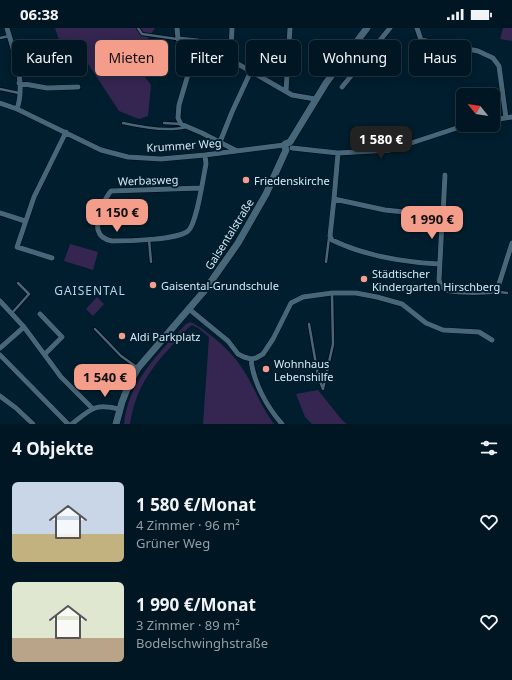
<!DOCTYPE html>
<html lang="de">
<meta charset="utf-8">
<style>
body{margin:0;font-family:"Noto Sans",sans-serif;background:#0e232f;color:#f1f3f6;height:100vh;display:flex;flex-direction:column;font-size:15px;white-space:nowrap}
*{box-sizing:border-box;margin:0}
p{font-size:13px;color:#959fa5}
.icon{flex:none;width:22px;height:22px;fill:none;stroke:currentColor;stroke-width:2;stroke-linecap:round;stroke-linejoin:round}
.map{position:relative;height:396px;overflow:hidden}
.sheet{display:flex;flex-direction:column;background:#001622;flex:1}
.sheet>*{flex:none}
.guide{position:absolute;left:12px;top:12px;width:488px;height:36px;display:flex;gap:8px}
.needle{width:26px;rotate:300deg}
.buttons{position:absolute;left:456px;top:60px;display:grid;gap:8px}
.buttons a{display:grid;place-items:center;width:44px;height:44px;border-radius:6px;background:#001622;box-shadow:0 2px 10px #0003,0 0 0 1px #223540;font-size:20px}
.price{position:absolute;translate:-50% -34px;padding:0 9px;border-radius:8px;background:#f49d8b;color:#111;font-size:13px;line-height:26px;filter:drop-shadow(0 1px 2px #0008)}
.price::after{content:'';position:absolute;left:50%;top:24px;width:12px;height:9px;margin-left:-6px;background:inherit;clip-path:polygon(0 0,100% 0,50% 100%)}
.price.on{background:#222;color:#fff}
ul{padding:0;list-style:none}
li{display:flex;align-items:center;gap:12px;height:100px;padding:0 12px}
li span{display:grid;place-items:center;flex:none;width:112px;height:80px;border-radius:6px;color:#555}
li>.icon{margin-inline-start:auto}
span .icon{width:48px;height:48px;fill:#fffc;stroke-width:1}
li b{font-size:17px}
h2{display:flex;justify-content:space-between;align-items:center;height:48px;padding:0 12px;font-size:17px}
.pill{padding:0 14px;border-radius:6px;background:#001622;box-shadow:0 2px 10px #0003,0 0 0 1px #223540;font-size:14px;line-height:36px}
.pill.on{background:#f49d8b;color:#111}
.status{display:flex;justify-content:space-between;align-items:center;height:28px;padding:0 20px;background:#001622;direction:ltr}
.status svg{height:11px;fill:currentColor}
.map>svg:first-child{display:block}
.green{fill:#352551}
.lines{fill:none;stroke-linecap:round;stroke-linejoin:round}
.lane-casing{stroke:#000712;stroke-width:4}
.street-casing{stroke:#000712;stroke-width:6}
.secondary-casing{stroke:#000712;stroke-width:8}
.lane{stroke:#466679;stroke-width:2.5}
.street{stroke:#466679;stroke-width:5}
.secondary{stroke:#466679;stroke-width:7}
.poi-dot{fill:#f49d8b;stroke:#001e2e;stroke-width:1.5}
.labels{text-anchor:middle;dominant-baseline:central;stroke-width:4;stroke-linejoin:round;paint-order:stroke}
.street-label{font-size:11px;fill:#d8eaf5;stroke:#001e2e}
.poi-label{font-size:11px;fill:#d8eaf5;stroke:#001e2e;text-anchor:start}
.neighbourhood-label{font-size:12px;letter-spacing:1px;fill:#b1d4ea;stroke:#001e2e}
</style>
<div class="status"><b>06:38</b><svg viewBox="0 0 49 12"><path d="M0 12V9h3v3zM5 12V6h3v6zM10 12V3h3v9zM15 12V0h3v12zM26 1h20v11H26zM47 4h2v5h-2z"/></svg></div>
<div class="map">
<svg width="512" height="396" viewBox="0 0 512 396">
<rect width="100%" height="100%" fill="#001e2e"/>
<path class="green" d="M55 0H155L143 18 145 49 151 57 148 88 139 91 119 83 79 22 67 31 64 26Z
M503 0H512V13L500 11Z
M70 216 98 224 93 242 64 233Z
M97 269 104 276 93 288 86 281Z
M190 294C198 297 206 304 213 309 224 318 234 328 242 340 254 358 261 379 274 396H203L209 309 198 300 192 297 187 301C158 333 137 352 130 396H124C128 354 159 325 186 296Z
M318 362 342 392 347 396H312L305 389 296 366Z"/>
<g class="lines">
<g class="lane-casing">
<path id="lane" d="M138 0 142 6 177 11
M0 10 9 8
M0 61 19 65
M123 95C141 99 168 104 186 99
M164 95 181 96
M149 212 151 234
M326 234 329 210
M496 260 500 264 507 265
M12 285 29 266 18 255
M309 296 318 348 323 361
M95 301 121 328 138 340
M323 361 333 316 332 266"/>
</g>
<g class="street-casing">
<path id="street" d="M7 0C14 25 26 55 17 81
M177 0 178 11 198 13 292 67 315 71
M417 0 421 12 478 23 493 30 499 38 506 90
M198 13 179 77 178 90 181 96 202 105 237 123
M228 29 231 22 232 0
M19 55 47 60 78 59
M342 59 390 0
M286 63 290 0
M0 75 17 81 101 122 128 129 161 131 205 127 284 117
M493 92 512 89
M220 114 232 84 251 43
M292 120 338 125 390 122 466 97
M338 125 334 171 385 182 434 187 440 190 442 195 439 252C440 257 442 260 446 262 454 265 484 265 493 263L499 256 512 215
M201 160 111 163C105 169 96 193 98 202 100 209 106 212 112 213 127 213 177 212 188 203 197 195 203 150 206 136L205 127
M334 171 330 208 332 212C365 228 402 234 439 236
M0 185 25 193
M440 190 443 186 445 147
M52 230 17 219 34 169 66 104
M0 273 24 299 61 349 92 380
M189 281 228 313 238 326 244 329 251 331 256 330 263 326 273 311 291 275 303 269 332 265H356L377 269 402 276 426 295 443 302 479 304 492 312
M40 286 62 309 45 326
M0 320 24 299
M0 327 68 396
M251 331C253 354 267 379 282 396
M0 368 16 380 33 396
M72 396C91 381 94 375 119 381"/>
</g>
<g class="secondary-casing">
<path id="secondary" d="M116 396 122 374 129 356 138 340 205 262 238 215 266 166 286 122 285 119V116L290 114 326 55 367 0"/>
</g>
<use href="#lane" class="lane"/>
<use href="#street" class="street"/>
<use href="#secondary" class="secondary"/>
</g>
<g class="poi-dot">
<circle cx="246" cy="152" r="4"/>
<circle cx="364" cy="251" r="4"/>
<circle cx="153" cy="257" r="4"/>
<circle cx="122" cy="308" r="4"/>
<circle cx="266" cy="341" r="4"/>
</g>
<g class="labels">
<g class="street-label">
<text transform="translate(184 117) rotate(-4)">Krummer Weg</text>
<text transform="translate(148 152) rotate(-2)">Werbasweg</text>
<text transform="translate(229 206) rotate(-58)">Gaisentalstraße</text>
</g>
<g class="poi-label">
<text x="254" y="152">Friedenskirche</text>
<text x="372" y="245">Städtischer<tspan x="372" dy="13">Kindergarten Hirschberg</tspan></text>
<text x="161" y="257">Gaisental-Grundschule</text>
<text x="130" y="308">Aldi Parkplatz</text>
<text x="274" y="335">Wohnhaus<tspan x="274" dy="13">Lebenshilfe</tspan></text>
</g>
<g class="neighbourhood-label">
<text x="90" y="262">GAISENTAL</text>
</g>
</g>
</svg>
<div class="buttons">
<a><svg class="needle" viewBox="-14 -14 28 28"><path d="M0-13l5 13h-10z" fill="#e53935"/><path d="M0 13l5-13h-10z" fill="#959fa5"/></svg></a>
</div>
<b class="price on" style="left:381px;top:132px">1 580 €</b>
<b class="price" style="left:117px;top:205px">1 150 €</b>
<b class="price" style="left:432px;top:212px">1 990 €</b>
<b class="price" style="left:105px;top:370px">1 540 €</b>
<div class="guide">
<a class="pill">Kaufen</a>
<a class="pill on">Mieten</a>
<a class="pill">Filter</a>
<a class="pill">Neu</a>
<a class="pill">Wohnung</a>
<a class="pill">Haus</a>
</div>
</div>
<section class="sheet">
<h2>4 Objekte<svg class="icon" aria-label="filters" viewBox="0 0 24 24"><path d="M4 7h16M4 17h16"/><circle cx="9" cy="7" r="2"/><circle cx="15" cy="17" r="2"/></svg></h2>
<ul>
<li><span style="background:linear-gradient(#c9d6e8 65%,#c2b280 0)"><svg class="icon" aria-label="home" viewBox="0 0 24 24"><path d="M3 11l9-7 9 7M6 9v11h12V9"/></svg></span><div><b>1 580 €/Monat</b><p>4 Zimmer · 96 m²</p><p>Grüner Weg</p></div><svg class="icon" aria-label="heart" viewBox="0 0 24 24"><path d="M12 20l-8-8c-3-5 5-10 8-4 3-6 11-1 8 4z"/></svg></li>
<li><span style="background:linear-gradient(#dfe7d0 70%,#b9a48a 0)"><svg class="icon" aria-label="home" viewBox="0 0 24 24"><path d="M3 11l9-7 9 7M6 9v11h12V9"/></svg></span><div><b>1 990 €/Monat</b><p>3 Zimmer · 89 m²</p><p>Bodelschwinghstraße</p></div><svg class="icon" aria-label="heart" viewBox="0 0 24 24"><path d="M12 20l-8-8c-3-5 5-10 8-4 3-6 11-1 8 4z"/></svg></li>
</ul>
</section>
